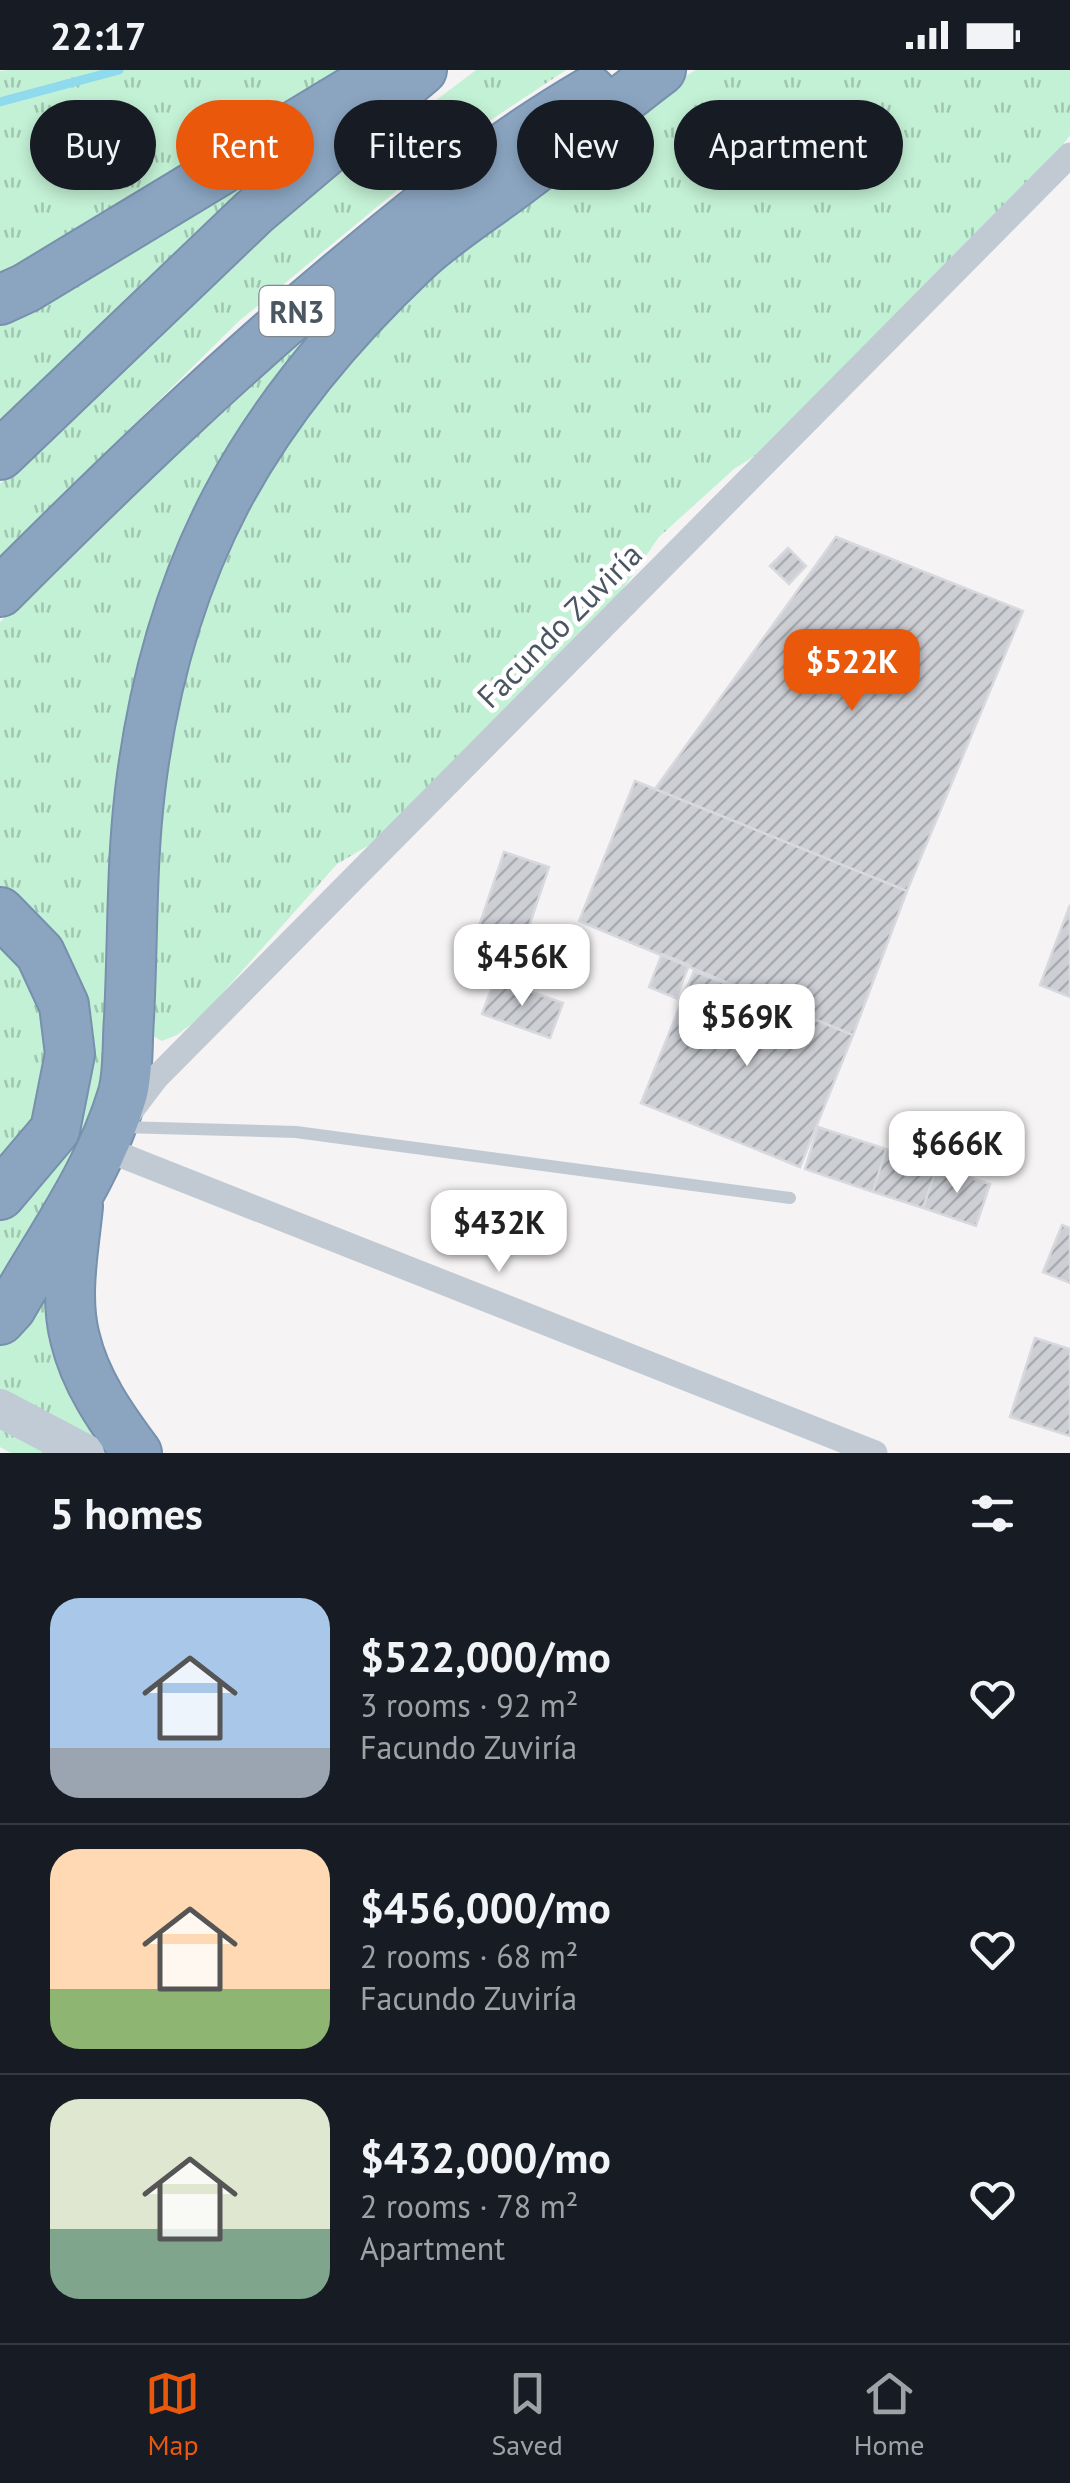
<!DOCTYPE html>
<meta charset="utf-8">
<style>
body{margin:0;font-family:"PT Sans",sans-serif;background:#242831;color:#f1f3f6;height:100vh;display:flex;flex-direction:column;font-size:38px;white-space:nowrap}
*{box-sizing:border-box;margin:0}
p{font-size:32px;color:#9ea1a6}
.icon{flex:none;width:55px;height:55px;fill:none;stroke:currentColor;stroke-width:2;stroke-linecap:round;stroke-linejoin:round}
.map{position:relative;height:1383px;overflow:hidden}
.sheet{display:flex;flex-direction:column;background:#171b24;flex:1}
.sheet>*{flex:none}
.guide{position:absolute;left:30px;top:30px;width:1010px;height:90px;display:flex;gap:20px}
.price{position:absolute;translate:-50% -85px;padding:0 22px;border-radius:20px;background:#fff;color:#222;font-size:32px;line-height:65px;filter:drop-shadow(0 2px 5px #0008)}
.price::after{content:'';position:absolute;left:50%;top:60px;width:30px;height:22px;margin-left:-15px;background:inherit;clip-path:polygon(0 0,100% 0,50% 100%)}
.price.on{background:#ea580c;color:#fff}
ul{padding:0;list-style:none}
li{display:flex;align-items:center;gap:30px;height:250px;padding:0 50px}
li+li{border-top:2px solid #363941}
li span{display:grid;place-items:center;flex:none;width:280px;height:200px;border-radius:30px;color:#555}
li>.icon{margin-inline-start:auto}
span .icon{width:120px;height:120px;fill:#fffc;stroke-width:1}
li b{font-size:42px}
h2{display:flex;justify-content:space-between;align-items:center;height:120px;padding:0 50px;font-size:42px}
.pill{padding:0 35px;border-radius:45px;background:#171b24;box-shadow:0 5px 15px #0003;font-size:35px;line-height:90px}
.pill.on{background:#ea580c;color:#fff}
.status{display:flex;justify-content:space-between;align-items:center;height:70px;padding:0 50px;background:#171b24;direction:ltr}
.status svg{height:28px;fill:currentColor}
.tabs{display:flex;justify-content:space-around;align-items:center;height:140px;border-top:2px solid #363941;background:#171b24;font-size:28px;color:#9ea1a6}
.tabs a{display:grid;justify-items:center;gap:5px}
.tabs .on{color:#ea580c}
.map>svg:first-child{display:block}
.grass{fill:url(#grass-tufts)}
.lines{fill:none;stroke-linecap:round;stroke-linejoin:round}
.stream{stroke:#90daee;stroke-width:9}
.building{fill:url(#building-hatch);stroke:#d7d9de;stroke-width:2.5}
.highway-casing{stroke:#7690ad;stroke-width:52}
.lane{stroke:#c1cad2;stroke-width:12}
.street{stroke:#c1cad2;stroke-width:25}
.secondary{stroke:#c1cbd6;stroke-width:38}
.highway{stroke:#8ba5c1;stroke-width:48}
.labels{text-anchor:middle;dominant-baseline:central;stroke-width:9;stroke-linejoin:round;paint-order:stroke}
.shield{fill:#fff;stroke:#808990;stroke-width:2.5}
.shield-label{font-size:30px;font-weight:bold;fill:#4a5661}
.street-label{font-size:32px;fill:#4a5661;stroke:#fff}
</style>
<div class="status"><b>22:17</b><svg viewBox="0 0 49 12"><path d="M0 12V9h3v3zM5 12V6h3v6zM10 12V3h3v9zM15 12V0h3v12zM26 1h20v11H26zM47 4h2v5h-2z"/></svg></div>
<div class="map">
<svg width="1070" height="1383" viewBox="0 0 1070 1383">
<defs>
<pattern id="grass-tufts" width="24" height="20" patternUnits="userSpaceOnUse" patternTransform="scale(2.5)"><rect width="24" height="20" fill="#c3f1d5"/><path d="M3 7l-1-3M5 7V3M7 7l1-3M15 17l-1-3M17 17v-4M19 17l1-3" fill="none" stroke="#a0c6b0"/></pattern>
<pattern id="building-hatch" width="6" height="6" patternUnits="userSpaceOnUse" patternTransform="scale(2.5)"><rect width="6" height="6" fill="#cdcfd5"/><path d="M-1 1l2-2M0 6l6-6M5 7l2-2" fill="none" stroke="#a8abb0"/></pattern>
</defs>
<rect width="100%" height="100%" fill="#f5f3f3"/>
<path class="grass" d="M8 0H347L0 220V1Z
M476 0H566L447 79 238 252 0 487V414L223 199 328 112Z
M696 0H1070V65L1041 106 767 378 734 399 659 467 614 532 376 771 337 794 202 946 177 965 162 971 153 966 150 737 211 483 338 285 625 43Z
M317 63 203 155 0 351V241Z
M482 121 192 469 112 1012 0 1234V1145L75 1035 0 827V552L272 281Z
M0 851 54 944 48 1037 0 1110Z
M46 1198 108 1375 103 1378 0 1323V1267Z
M0 1354 54 1383H11L0 1377Z"/>
<g class="lines">
<path class="stream" d="M0 32 119 0"/>
</g>
<path class="building" d="M836 467 1023 541 907 821 655 719Z
M788 478 806 496 789 514 770 496Z
M635 711 907 821 853 965 579 851Z
M504 782 549 797 512 907 467 892Z
M1070 835V927L1040 915Z
M662 884 689 895 676 928 649 917Z
M694 901 853 965 800 1097 641 1033Z
M495 909 563 933 550 968 482 944Z
M818 1057 886 1079 873 1122 805 1099Z
M886 1079 937 1097 923 1138 873 1122Z
M937 1097 990 1114 976 1156 923 1138Z
M1062 1155 1070 1158V1213L1043 1202Z
M1035 1268 1070 1279V1366L1010 1347Z"/>
<g class="lines">
<g class="highway-casing">
<path id="highway" d="M0 230 26 218 380 4
M0 385 254 142 422 0
M0 522C115 407 232 294 357 191 431 129 507 70 591 21
M0 842 40 883 64 935 70 984 55 1060 0 1125
M78 1136C74 1178 64 1226 75 1268 85 1311 111 1348 137 1383
M0 1250 11 1238C51 1168 100 1101 123 1023 129 1000 127 972 129 948 133 872 131 797 140 721 167 497 252 344 415 190 448 159 488 135 524 107 570 72 615 35 661 0"/>
</g>
<path class="lane" d="M121 1057 296 1062 790 1128"/>
<path class="street" d="M875 1383 103 1078 156 1008 1070 85"/>
<path class="secondary" d="M0 1338 85 1383"/>
<use href="#highway" class="highway"/>
</g>
<g class="labels">
<rect class="shield" x="259.5" y="216" width="75" height="50" rx="8"/>
<g class="shield-label">
<text x="297" y="241">RN3</text>
</g>
<g class="street-label">
<text transform="translate(559 555) rotate(-45)">Facundo Zuviría</text>
</g>
</g>
</svg>
<b class="price on" style="left:852px;top:644px">$522K</b>
<b class="price" style="left:522px;top:939px">$456K</b>
<b class="price" style="left:747px;top:999px">$569K</b>
<b class="price" style="left:957px;top:1126px">$666K</b>
<b class="price" style="left:499px;top:1205px">$432K</b>
<div class="guide">
<a class="pill">Buy</a>
<a class="pill on">Rent</a>
<a class="pill">Filters</a>
<a class="pill">New</a>
<a class="pill">Apartment</a>
</div>
</div>
<section class="sheet">
<h2>5 homes<svg class="icon" aria-label="filters" viewBox="0 0 24 24"><path d="M4 7h16M4 17h16"/><circle cx="9" cy="7" r="2"/><circle cx="15" cy="17" r="2"/></svg></h2>
<ul>
<li><span style="background:linear-gradient(#a9c7e8 75%,#9aa5b1 0)"><svg class="icon" aria-label="home" viewBox="0 0 24 24"><path d="M3 11l9-7 9 7M6 9v11h12V9"/></svg></span><div><b>$522,000/mo</b><p>3 rooms · 92 m²</p><p>Facundo Zuviría</p></div><svg class="icon" aria-label="heart" viewBox="0 0 24 24"><path d="M12 20l-8-8c-3-5 5-10 8-4 3-6 11-1 8 4z"/></svg></li>
<li><span style="background:linear-gradient(#ffd9b3 70%,#8fb573 0)"><svg class="icon" aria-label="home" viewBox="0 0 24 24"><path d="M3 11l9-7 9 7M6 9v11h12V9"/></svg></span><div><b>$456,000/mo</b><p>2 rooms · 68 m²</p><p>Facundo Zuviría</p></div><svg class="icon" aria-label="heart" viewBox="0 0 24 24"><path d="M12 20l-8-8c-3-5 5-10 8-4 3-6 11-1 8 4z"/></svg></li>
<li><span style="background:linear-gradient(#dfe7d0 65%,#7fa58c 0)"><svg class="icon" aria-label="home" viewBox="0 0 24 24"><path d="M3 11l9-7 9 7M6 9v11h12V9"/></svg></span><div><b>$432,000/mo</b><p>2 rooms · 78 m²</p><p>Apartment</p></div><svg class="icon" aria-label="heart" viewBox="0 0 24 24"><path d="M12 20l-8-8c-3-5 5-10 8-4 3-6 11-1 8 4z"/></svg></li>
</ul>
</section>
<nav class="tabs">
<a class="on"><svg class="icon" aria-label="map" viewBox="0 0 24 24"><path d="M3 6l6-2 6 2 6-2v14l-6 2-6-2-6 2zM9 4v14M15 6v14"/></svg>Map</a>
<a><svg class="icon" aria-label="saved" viewBox="0 0 24 24"><path d="M7 4h10v16l-5-4-5 4z"/></svg>Saved</a>
<a><svg class="icon" aria-label="home" viewBox="0 0 24 24"><path d="M3 11l9-7 9 7M6 9v11h12V9"/></svg>Home</a>
</nav>
